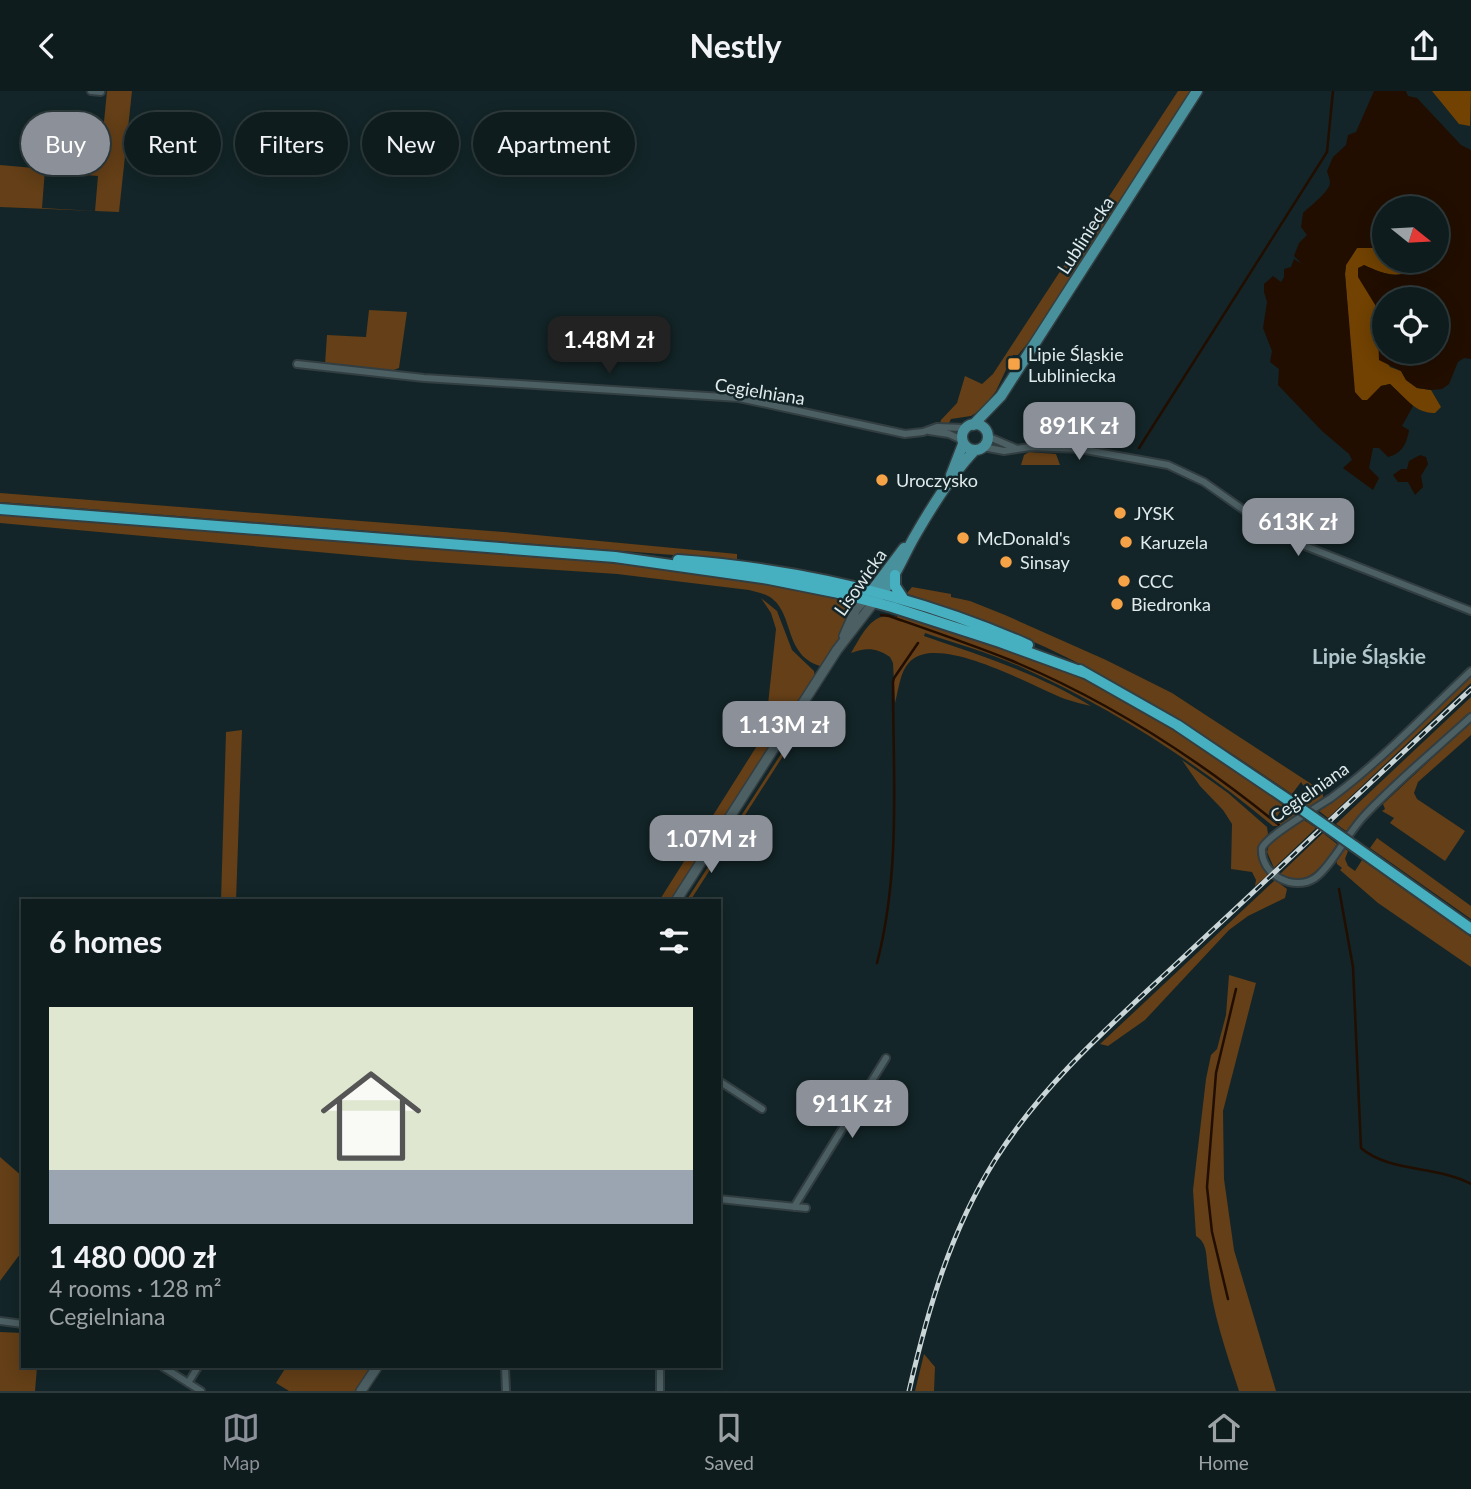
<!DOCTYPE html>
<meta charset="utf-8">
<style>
body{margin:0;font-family:Lato,sans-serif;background:#172527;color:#f1f3f6;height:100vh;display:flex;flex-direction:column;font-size:26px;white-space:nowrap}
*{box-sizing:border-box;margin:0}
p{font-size:23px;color:#9ba1a4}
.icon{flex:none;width:38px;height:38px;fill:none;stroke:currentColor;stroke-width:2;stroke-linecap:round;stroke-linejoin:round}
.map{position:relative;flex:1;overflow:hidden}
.details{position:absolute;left:21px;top:808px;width:700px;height:469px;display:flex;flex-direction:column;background:#0e1c1e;border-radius:0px;box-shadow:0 4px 18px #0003,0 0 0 2px #2e3a3c}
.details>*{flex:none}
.banner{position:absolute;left:21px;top:21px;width:700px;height:63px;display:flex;gap:14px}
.needle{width:46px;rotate:108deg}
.controls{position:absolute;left:1372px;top:105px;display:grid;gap:14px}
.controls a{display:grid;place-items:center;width:77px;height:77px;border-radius:50%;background:#0e1c1e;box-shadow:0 4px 18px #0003,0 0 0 2px #2e3a3c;font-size:35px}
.price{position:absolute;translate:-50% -60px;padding:0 16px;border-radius:14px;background:#8c9099;color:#fff;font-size:23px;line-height:46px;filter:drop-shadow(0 2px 4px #0008)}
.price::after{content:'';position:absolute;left:50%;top:42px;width:21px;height:16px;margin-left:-10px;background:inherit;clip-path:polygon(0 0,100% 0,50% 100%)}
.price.active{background:#222;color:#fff}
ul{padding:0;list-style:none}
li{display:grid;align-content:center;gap:14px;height:371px;padding:0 28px}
li span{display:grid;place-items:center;height:217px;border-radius:0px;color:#555}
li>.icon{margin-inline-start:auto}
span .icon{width:126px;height:126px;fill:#fffc;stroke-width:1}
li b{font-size:30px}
h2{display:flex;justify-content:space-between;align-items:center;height:84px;padding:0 28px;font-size:30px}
.chip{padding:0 24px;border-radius:32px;background:#0e1c1e;box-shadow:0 4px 18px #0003,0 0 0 2px #2e3a3c;font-size:24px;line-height:63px}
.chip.active{background:#8c9099;color:#fff}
header{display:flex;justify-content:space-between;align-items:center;height:91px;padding:0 28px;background:#0e1c1e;font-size:32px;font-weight:700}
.dock{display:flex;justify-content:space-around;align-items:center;height:98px;border-top:2px solid #2e3a3c;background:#0e1c1e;font-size:19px;color:#9ba1a4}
.dock a{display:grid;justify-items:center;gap:4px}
.dock .active{color:#8c9099}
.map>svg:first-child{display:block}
.green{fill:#643f17}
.forest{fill:#714202}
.water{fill:#210e00;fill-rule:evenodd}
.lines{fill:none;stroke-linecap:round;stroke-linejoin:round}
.stream{stroke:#210e00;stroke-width:2.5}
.street-casing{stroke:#323e41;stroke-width:10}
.secondary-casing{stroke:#323e41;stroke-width:12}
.primary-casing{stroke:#323e41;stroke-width:13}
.highway-casing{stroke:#323e41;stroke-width:14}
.street{stroke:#4c5f63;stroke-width:6}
.secondary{stroke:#4c5f63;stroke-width:9}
.primary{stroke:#48909b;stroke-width:10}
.highway{stroke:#46b0c1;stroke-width:10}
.rail-casing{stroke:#c9d5d7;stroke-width:5}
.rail{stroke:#132528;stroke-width:2.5;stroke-dasharray:8;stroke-linecap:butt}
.highway-bridge-casing{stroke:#323e41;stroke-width:14;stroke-linecap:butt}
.highway-bridge{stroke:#46b0c1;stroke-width:10}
.poi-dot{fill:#f6a246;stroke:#132528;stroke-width:2.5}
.labels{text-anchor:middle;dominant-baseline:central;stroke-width:5;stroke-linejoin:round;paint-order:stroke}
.street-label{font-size:18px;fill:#dfeaec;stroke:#132528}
.poi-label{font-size:18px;fill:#dfeaec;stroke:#132528;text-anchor:start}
.quarter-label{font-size:21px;font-weight:bold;fill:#b1c7cb;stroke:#132528}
</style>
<header><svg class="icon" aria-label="back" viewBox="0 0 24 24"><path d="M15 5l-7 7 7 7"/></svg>Nestly<svg class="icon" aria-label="share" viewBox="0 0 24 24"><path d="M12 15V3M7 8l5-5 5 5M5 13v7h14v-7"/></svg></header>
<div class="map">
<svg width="1471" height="1300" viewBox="0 0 1471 1300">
<rect width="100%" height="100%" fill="#132528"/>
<path class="green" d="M107 0H132L119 121 0 116V74L45 78 42 117 95 120 98 85 73 83 78 40 103 41Z
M1178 0H1192L1036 242 1018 264H1013L996 300 982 318 971 325 951 328 949 332 940 333 941 329 957 312 965 285 982 293 993 283Z
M369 219 407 221 399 277 391 280 325 273 327 244 366 246Z
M1046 331 1091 354 1044 349Z
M1029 361 1056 363 1060 374H1021L1024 364Z
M0 402 515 442 737 463V469L0 411Z
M0 424 659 476 793 497 846 509C857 525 832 559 823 574L820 575C783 563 795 523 770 506 763 502 756 501 749 499L617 483 406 469 0 432Z
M912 496 951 503V506L970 510 1005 524 1106 569 1172 602 1316 696 1323 702V708L1312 717 1303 711 1306 699 1301 691 1292 703C1200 640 1103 578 999 536 969 524 939 513 908 503L907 502Z
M761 507 777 520 792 559 814 580 815 586 670 810H659L765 642 776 538 771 522Z
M899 520C953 539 1008 556 1061 577 1140 611 1215 663 1284 715L1276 727 1286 729 1294 722 1298 725 1282 735H1273C1196 671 1112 617 1021 576 990 562 957 553 925 542L924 545C982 565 1039 583 1091 615 1083 613 1074 611 1065 608 1033 596 945 545 913 568 900 577 899 598 895 612L893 572 890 566C877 557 866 556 851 562 862 544 872 519 897 526Z
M1471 586V592L1328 727 1319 720 1371 679Z
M1471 606V622L1373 711 1346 740 1336 733Z
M805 626H808L690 810H686Z
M1471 631V644L1418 691 1414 702 1417 708 1465 740 1445 770 1390 732 1394 727 1382 720 1385 718 1383 713Z
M242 639 236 810H221L226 641Z
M1182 669 1228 702 1267 736 1268 743 1261 751 1257 763 1269 783 1255 795 1256 789 1252 781 1231 778 1232 733 1223 719 1200 695Z
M1304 729 1316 737 1274 777 1267 761 1270 751Z
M1323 742 1337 753C1324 774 1307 799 1280 783Z
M1377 747 1471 815V828L1370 757Z
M1343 756 1348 760 1345 768 1348 775 1355 780 1362 769 1471 846V876L1378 812 1340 779 1342 777 1337 773 1336 768Z
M1275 789 1287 798 1285 807 1248 825 1229 839 1145 929 1108 955 1100 953Z
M1229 884 1256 892 1223 1020 1224 1088 1234 1159 1276 1300H1239C1226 1260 1212 1221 1208 1179 1206 1166 1208 1152 1196 1145L1193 1099 1206 988 1211 964 1217 958 1226 924Z
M0 1066 23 1086V1159L0 1190Z
M0 1241 23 1242V1276H37L35 1300H0Z
M924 1263 935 1276 934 1300H915Z
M286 1276H371L356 1300H289L276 1292Z"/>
<path class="forest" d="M1432 0H1471L1470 35 1459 33Z
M1364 156 1374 157 1384 166V170H1402L1406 172 1408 181C1394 188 1377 180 1364 174L1373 209 1377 217 1378 255 1390 276 1401 280 1406 289 1417 297 1431 299 1441 316 1435 322C1416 323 1403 305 1390 293L1381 295 1367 310 1362 309 1354 301 1345 183 1346 174 1357 157Z"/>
<path class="water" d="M1374 0H1406L1408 5 1417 7 1461 54 1471 59V268L1464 267 1458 271 1449 293 1442 298 1431 299 1417 297 1406 289 1401 280 1379 269 1377 217 1358 186V177L1364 174C1377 180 1394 188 1408 181L1406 172 1402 170H1437V117H1384V166L1374 157H1357L1346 174 1345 183 1355 301 1362 309H1367L1381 295 1390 293 1413 315 1402 335 1409 339C1407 352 1402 363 1388 366L1379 357H1373L1369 377 1379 387 1373 399 1343 377 1352 369 1349 363 1322 340 1278 294 1279 278 1270 271 1272 260 1263 237 1267 211 1264 201V193L1273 185 1281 191 1284 186V178L1291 176 1294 168 1302 173 1294 165 1299 152 1307 144 1301 136 1303 122C1308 117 1330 100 1330 92 1330 88 1328 84 1327 80L1333 66 1346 54 1348 44 1356 41ZM1411 202 1414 204 1413 208H1437V261H1384V208H1406L1407 203Z
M1420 364 1426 366 1428 373 1421 385 1423 396 1415 404 1408 391H1398L1393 384 1401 378H1407L1409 370Z"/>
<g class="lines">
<path class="stream" d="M1139 357 1327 61 1333 0
M881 524 889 525C929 539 970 553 1010 569 1107 609 1198 668 1279 734
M1339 798 1353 876 1361 1057C1388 1081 1439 1075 1471 1093
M877 872C901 780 893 685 893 591L894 587 918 552
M1228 1208 1212 1141 1207 1096 1216 982 1236 898"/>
<g class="street-casing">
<path id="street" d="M91 0 101 1
M297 273 424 287 739 307 905 343 923 341 937 336 966 337
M929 340 949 343 962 349
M987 345 1015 357
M983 356 1004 360 1030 356 1080 358 1168 374 1204 391 1258 429 1300 453 1471 520
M1471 580C1427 621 1379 672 1331 707 1316 717 1268 744 1262 757 1260 784 1294 801 1315 787 1331 776 1349 740 1365 724 1398 689 1436 658 1471 626
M719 990 762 1018
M719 1108 806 1117
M794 1116 886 967
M0 1230 23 1233
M163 1276 201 1300
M505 1276 506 1300
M660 1276V1300
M188 1292 198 1276"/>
</g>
<g class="secondary-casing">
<path id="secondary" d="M844 545 856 518 864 509
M676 810 837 559 874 511
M361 1300 377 1276"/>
</g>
<g class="primary-casing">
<path id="primary" d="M962 346a13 13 0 1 1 26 0a13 13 0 1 1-26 0Z
M973 334 1001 305 1197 0
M951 384 963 353
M867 506 904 457
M877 508C895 489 903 465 916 443 931 417 954 381 975 359"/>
</g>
<g class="highway-casing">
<path id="highway" d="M0 418 615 466 769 488 839 502 892 516 1000 551 1085 582
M678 469C799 478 917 505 1028 554
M895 484V495L904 509
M1080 579 1177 634 1297 715
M1354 755 1471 838"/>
</g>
<use href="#street" class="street"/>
<use href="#secondary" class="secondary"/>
<use href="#primary" class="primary"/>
<use href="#highway" class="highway"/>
<g class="rail-casing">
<path id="rail" d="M909 1300C928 1218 950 1141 995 1069 1046 988 1120 926 1189 861 1283 774 1377 686 1471 598"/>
</g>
<use href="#rail" class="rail"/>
<g class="highway-bridge-casing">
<path id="highway-bridge" d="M1297 715 1354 755"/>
</g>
<use href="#highway-bridge" class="highway-bridge"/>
</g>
<g class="poi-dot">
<rect x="1007" y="266" width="14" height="14" rx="3.5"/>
<circle cx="882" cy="389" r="7"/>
<circle cx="1120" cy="422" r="7"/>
<circle cx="963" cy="447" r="7"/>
<circle cx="1126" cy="451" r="7"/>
<circle cx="1006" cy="471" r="7"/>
<circle cx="1124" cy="490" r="7"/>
<circle cx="1117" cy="513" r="7"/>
</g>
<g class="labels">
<g class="street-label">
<text transform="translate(1085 144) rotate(-57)">Lubliniecka</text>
<text transform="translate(760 300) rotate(9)">Cegielniana</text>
<text transform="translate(860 491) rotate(-55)">Lisowicka</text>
<text transform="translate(1309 701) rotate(-35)">Cegielniana</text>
</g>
<g class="poi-label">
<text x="1028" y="263">Lipie Śląskie<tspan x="1028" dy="21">Lubliniecka</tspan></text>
<text x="896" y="389">Uroczysko</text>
<text x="1134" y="422">JYSK</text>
<text x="977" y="447">McDonald's</text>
<text x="1140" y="451">Karuzela</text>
<text x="1020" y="471">Sinsay</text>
<text x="1138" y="490">CCC</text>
<text x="1131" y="513">Biedronka</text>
</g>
<g class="quarter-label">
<text x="1369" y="564">Lipie Śląskie</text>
</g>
</g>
</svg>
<div class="controls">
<a><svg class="needle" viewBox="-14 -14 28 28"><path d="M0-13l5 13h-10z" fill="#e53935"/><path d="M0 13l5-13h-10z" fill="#9ba1a4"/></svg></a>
<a><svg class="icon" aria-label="locate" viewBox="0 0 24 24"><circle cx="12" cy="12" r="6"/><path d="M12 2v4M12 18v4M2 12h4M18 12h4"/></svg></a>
</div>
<b class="price active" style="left:609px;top:285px">1.48M zł</b>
<b class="price" style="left:1079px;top:371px">891K zł</b>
<b class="price" style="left:1298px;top:467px">613K zł</b>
<b class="price" style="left:784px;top:670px">1.13M zł</b>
<b class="price" style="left:711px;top:784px">1.07M zł</b>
<b class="price" style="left:852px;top:1049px">911K zł</b>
<div class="banner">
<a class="chip active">Buy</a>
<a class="chip">Rent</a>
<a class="chip">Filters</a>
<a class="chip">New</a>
<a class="chip">Apartment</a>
</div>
<section class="details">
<h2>6 homes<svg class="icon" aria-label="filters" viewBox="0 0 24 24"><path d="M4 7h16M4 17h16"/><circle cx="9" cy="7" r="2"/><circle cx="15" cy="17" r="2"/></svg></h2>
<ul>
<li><span style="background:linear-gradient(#dfe7d0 75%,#9aa5b1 0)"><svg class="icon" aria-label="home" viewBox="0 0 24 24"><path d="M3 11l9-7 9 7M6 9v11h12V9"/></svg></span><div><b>1 480 000 zł</b><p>4 rooms · 128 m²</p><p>Cegielniana</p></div></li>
</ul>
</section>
</div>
<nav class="dock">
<a class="active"><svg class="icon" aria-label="map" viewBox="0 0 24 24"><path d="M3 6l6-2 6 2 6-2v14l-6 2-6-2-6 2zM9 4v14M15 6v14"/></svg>Map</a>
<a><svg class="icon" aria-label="saved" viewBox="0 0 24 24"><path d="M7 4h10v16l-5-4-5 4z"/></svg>Saved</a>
<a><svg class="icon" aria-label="home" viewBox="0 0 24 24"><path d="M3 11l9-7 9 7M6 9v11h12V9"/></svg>Home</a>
</nav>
